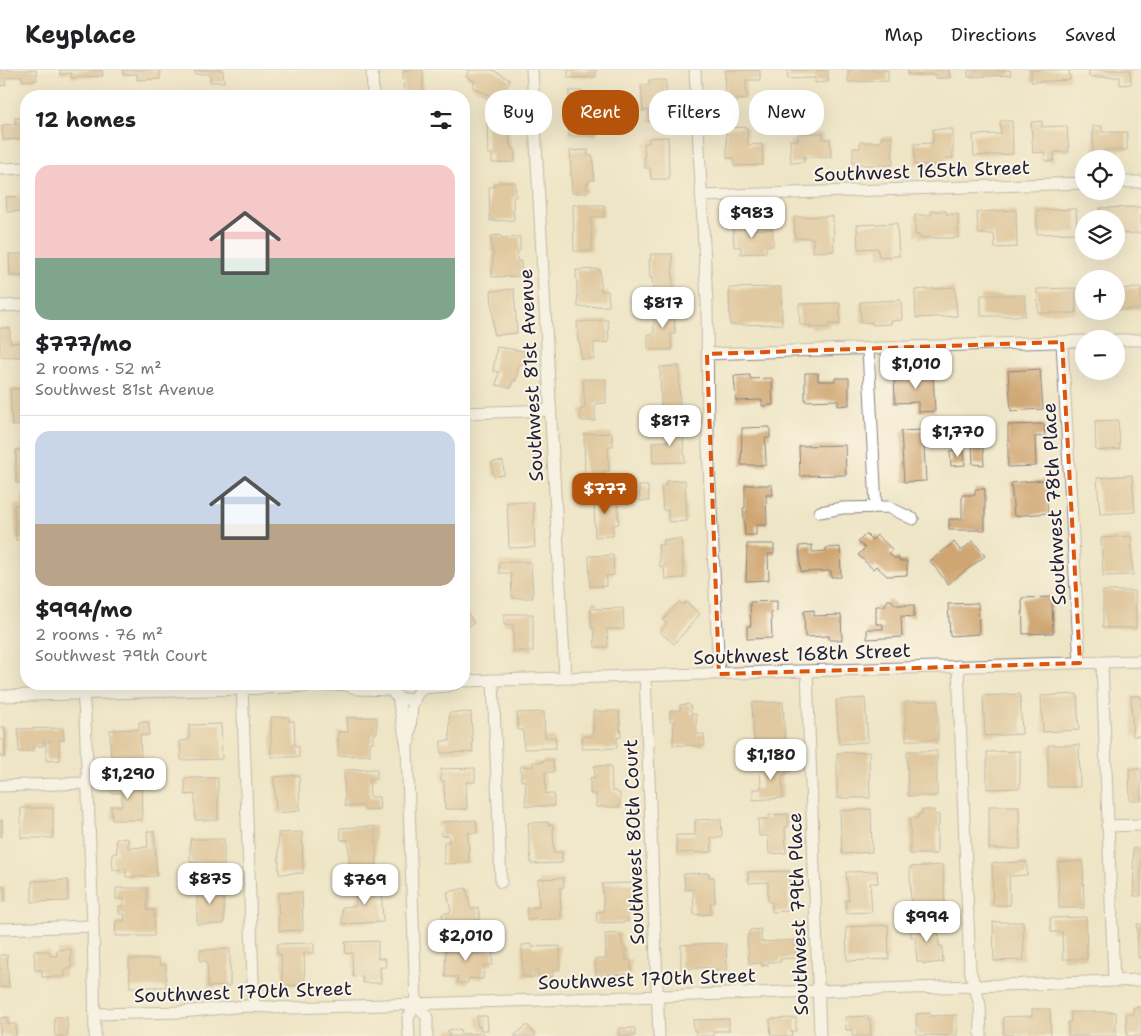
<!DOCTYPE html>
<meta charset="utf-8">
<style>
body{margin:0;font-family:"Shantell Sans",sans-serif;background:#f6f6f6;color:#202124;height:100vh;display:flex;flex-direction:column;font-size:19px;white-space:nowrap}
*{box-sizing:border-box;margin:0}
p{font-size:16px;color:#757577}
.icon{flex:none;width:28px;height:28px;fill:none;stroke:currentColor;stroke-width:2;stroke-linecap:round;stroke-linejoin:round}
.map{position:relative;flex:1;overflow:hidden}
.drawer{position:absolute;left:20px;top:20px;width:450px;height:600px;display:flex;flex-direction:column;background:#fff;border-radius:20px;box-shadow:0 5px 20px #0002}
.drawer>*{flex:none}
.top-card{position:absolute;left:485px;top:20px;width:475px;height:45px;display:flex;gap:10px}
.tools{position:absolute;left:1075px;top:80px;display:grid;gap:10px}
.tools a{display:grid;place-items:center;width:50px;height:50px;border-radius:50%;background:#fff;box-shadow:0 5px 20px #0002;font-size:25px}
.price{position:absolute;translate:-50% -42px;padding:0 11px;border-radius:10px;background:#fff;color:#222;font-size:16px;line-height:32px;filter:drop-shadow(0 1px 2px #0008)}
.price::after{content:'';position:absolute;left:50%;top:30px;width:15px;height:11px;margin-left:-8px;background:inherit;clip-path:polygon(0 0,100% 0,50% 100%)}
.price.current{background:#b45309;color:#fff}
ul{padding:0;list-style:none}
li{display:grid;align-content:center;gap:10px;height:265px;padding:0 15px}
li+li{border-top:1px solid #e0e0e0}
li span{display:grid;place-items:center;height:155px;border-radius:15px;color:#555}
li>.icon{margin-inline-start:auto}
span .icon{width:90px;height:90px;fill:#fffc;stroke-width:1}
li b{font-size:21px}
h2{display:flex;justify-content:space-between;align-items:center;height:60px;padding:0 15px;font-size:21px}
.pill{padding:0 18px;border-radius:20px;background:#fff;box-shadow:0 5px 20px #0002;font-size:18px;line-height:45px}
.pill.current{background:#b45309;color:#fff}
header{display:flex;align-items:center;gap:30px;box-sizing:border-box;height:70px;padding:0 25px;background:#fff;border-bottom:1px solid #e0e0e0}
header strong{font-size:24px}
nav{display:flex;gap:28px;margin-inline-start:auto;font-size:18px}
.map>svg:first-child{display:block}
.building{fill:#cfa672}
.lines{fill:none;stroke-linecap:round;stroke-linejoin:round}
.minor-casing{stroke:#888480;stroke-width:13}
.minor{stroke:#fff;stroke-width:11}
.marked{fill:none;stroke:#de560e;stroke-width:4;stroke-dasharray:10 6;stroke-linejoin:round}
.labels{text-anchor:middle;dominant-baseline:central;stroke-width:4;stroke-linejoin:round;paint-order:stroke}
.street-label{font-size:19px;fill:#22223b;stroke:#fcf5e5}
</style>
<header>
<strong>Keyplace</strong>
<nav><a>Map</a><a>Directions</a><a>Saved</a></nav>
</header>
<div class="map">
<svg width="1141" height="966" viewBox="0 0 1141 966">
<rect width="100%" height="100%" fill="#fcf5e5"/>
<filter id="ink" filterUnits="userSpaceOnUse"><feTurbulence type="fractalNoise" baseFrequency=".02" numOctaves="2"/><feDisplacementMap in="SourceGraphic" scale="10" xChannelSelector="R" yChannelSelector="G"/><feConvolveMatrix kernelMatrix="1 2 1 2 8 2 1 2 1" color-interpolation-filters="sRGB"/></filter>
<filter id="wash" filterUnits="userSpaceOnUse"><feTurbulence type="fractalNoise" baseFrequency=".0096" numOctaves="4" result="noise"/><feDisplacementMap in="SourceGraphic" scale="20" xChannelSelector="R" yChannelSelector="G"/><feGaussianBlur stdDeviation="1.12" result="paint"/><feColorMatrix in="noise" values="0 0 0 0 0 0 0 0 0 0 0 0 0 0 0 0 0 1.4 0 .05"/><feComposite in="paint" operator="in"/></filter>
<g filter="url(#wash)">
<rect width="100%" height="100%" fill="#eee5c6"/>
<g id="blocks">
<path class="building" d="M0 0H36L37 10 22 11V6L5 8 6 15 0 16Z
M60 0H102L103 6 71 8V3L60 4Z
M123 0H160V9L137 10V4L123 5Z
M195 0H223L224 12H210V4H195Z
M403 0H423V26H404Z
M469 0H493L510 10 500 30 472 17 475 11 466 7Z
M568 0H596V7L568 8Z
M725 0H760V10H746L747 29 726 30Z
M787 0H828V12L815 13V8L788 9Z
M848 0H888V11L848 12Z
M908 0H949L950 8H936V5H908Z
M968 0H1010L1011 5 968 7Z
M1031 0H1069L1070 10 1031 12Z
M1089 0H1130L1131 14 1120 15V7H1089Z
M649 10H666L667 51 649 52V40L643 41 641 15H649Z
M569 21H583L584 31H589V50H597V66H569Z
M15 48H26V69L3 70 2 55 16 54Z
M508 51 510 75H511V78H514L515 92 492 93V84H488L487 52Z
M1000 51H1012L1013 84 974 86 973 65 1001 64Z
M1042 51V57L1067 56 1069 82H1054V91H1045L1044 82 1033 83 1031 52Z
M1093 56H1102V62H1127V80H1105V83H1093Z
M747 57 748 75 762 74 763 95 734 96V88H727L726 58Z
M933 59H953V88H946V94L915 95 914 74 933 73Z
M823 63V69H830L831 87H804V92L791 93 790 70H798V64Z
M892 66 893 95H864V94H853V78H860V72H881V67Z
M668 67 669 109H651L650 98H645L644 73H649V68Z
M588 80V86H593L594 110H589V113H587V123H572L570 81Z
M515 112 516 127H513L514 150 490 151 489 117 495 116V113Z
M26 126V141L7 142 6 127Z
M573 135H604V147H591L592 181H574Z
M1141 137V163L1116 164V149H1100V138Z
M1076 139 1077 163 1037 164V140Z
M1016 140 1017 177 995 178 994 164H978L977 142Z
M931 141H946V144H958V168H919V165H915V145H931Z
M833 146 834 181 813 182V168H795L794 147Z
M897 153 899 186 879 187 878 178 858 179 857 155Z
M746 154V160L773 159V176H766V182L741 184V177H734L733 155Z
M500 165 501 168 520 167V181L517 182V191H521L522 206 492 207 493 181H491V166Z
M9 184H25L26 206H10Z
M650 184H672L673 223 653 224 652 208H650L649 190H651Z
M600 199 601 221H608L609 236 578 237 576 200Z
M781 217 782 254 730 255 729 218Z
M955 217 957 246 916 248 915 220Z
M1076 218V243H1038L1037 219Z
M1141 218V239L1116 240V219Z
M514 219 517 263 494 265 491 221Z
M981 225H1025V246H981Z
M901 230 902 250 891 251V254L872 255V252L861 253 860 232Z
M840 233V254H829V257L810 258V255H800L799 234Z
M674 234 675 264H671L672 280H648V264H654V245H660L659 235Z
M608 250 609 272 594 273V289H581L580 272H578L577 252Z
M0 258H10V273L26 272V287H0Z
M497 277 525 281 522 295 519 294 516 311 513 310 511 318 496 315 499 302 493 301Z
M679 296 680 336 661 337 660 297Z
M1040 299 1043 339 1011 341 1008 301Z
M933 302 935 341 918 342V332L895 333 894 304Z
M805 303H818V311H835V308H849V335L838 336V330L805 331Z
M750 305V309L772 308 773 335 762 336V330L736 331 734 306Z
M583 309H606V333L595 334V351H581L580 339 585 338Z
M26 318V355L12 356 10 319Z
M1118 350 1120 379 1096 381 1095 351Z
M1044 354 1045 366 1035 367 1036 396 1008 397V355Z
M668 355H682L685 392 653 393 652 372 668 371Z
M770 357V368H765L766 395H741L742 358Z
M923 360 926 411 904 412 901 361Z
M612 363 613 376H608L609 401H603V405L585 406 584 364Z
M958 363H982L984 395 973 394 972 375 959 376Z
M21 372H26V413H16V380H22Z
M464 374H467L468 389H464Z
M845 375 846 405 800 406 799 376Z
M964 380 965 395 951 396 950 381Z
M503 391 504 405 493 406 492 392Z
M1132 405 1135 442 1100 444 1097 408Z
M685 410 687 451 668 452V440H663L661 416H666V411Z
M1045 410 1048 443 1014 446 1011 413Z
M745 415H772L773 425H766L767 455H756V465H745L743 438H745Z
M639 416H648L649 431H640Z
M975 419H985V460H949V449H962V425H975Z
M22 425H26V470H16L14 435 22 434Z
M612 425V429H617L619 454 613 455V466L595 467 594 426Z
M507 432H533L535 477 509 478Z
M866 464 872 470 877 465 892 479 889 483 894 488H899V491H907V505L887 506 876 496 873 499 858 485 865 478 858 472Z
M1131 466 1133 505 1103 506 1101 468Z
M681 469 684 508 665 509 664 497H660L658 475 664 474 663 470Z
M973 471 985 486 948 514 930 491 954 472 961 481Z
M747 474H774V484H768L769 510 746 511Z
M812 475V482L826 481V478L840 477 841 507H831V501L801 502 799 476Z
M613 485 614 505 606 506V516L590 517 589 486Z
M499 492H531L533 528H512L511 503H499Z
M1103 521H1135L1136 558H1103Z
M1052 527 1053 563 1023 564 1022 528Z
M887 530H891L894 533 895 535H914V547L901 546 902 567 867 569V559H883V554H876V536H885Z
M777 531V541L771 542 772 568 747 569V556H751L750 532Z
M679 532 683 535 686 532 700 544 674 574 660 562 667 554 663 550Z
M978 533 979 564 950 566 948 534Z
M591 535H594V539L623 538 624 559H607L608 577H595L594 558H591Z
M464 537 474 553 464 559Z
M814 540V546L841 545 842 570H829V566L805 567 804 541Z
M504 544H533V581H513V555H504Z
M1020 624 1022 664 985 666 983 626Z
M1077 624 1079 660 1043 662 1041 626Z
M1131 626H1141V666H1133Z
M865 628 868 672 839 674 836 630Z
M938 631V670H906L905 632Z
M783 632 785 670 754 671 752 633Z
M689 634 691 637V644H696L697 664H704L705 676 673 675 674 651H670V641L680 640V635Z
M593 641H619L621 667 617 668V678L582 679V667L593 666Z
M471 642 473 682 441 683V671H450L449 643Z
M544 642 545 667H555L556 678 524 679 523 660H518L517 643Z
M271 647H289V651H294L295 676H299V687H271Z
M377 647V663L373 664V672H370V685L338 686V662H348L347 648Z
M139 652H149V665H140L141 690 111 691 110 660 139 659Z
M221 654 222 689 181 690 180 671 189 670V655Z
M0 657H5V687H0Z
M63 658 64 670H59L60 690 46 691V672L51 671V670H44V676H33V681L19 682 18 659Z
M1048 675H1079L1080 717H1048Z
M907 681H937V726H908Z
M1020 681V718L987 719V682Z
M869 682 870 728H837V683Z
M543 690H553L554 702H545L546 724H554V736H526L525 710 521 711V696L533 697V692H543Z
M786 692V705H782L783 728 753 730V719H761L760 693Z
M594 696H611L612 721H617V723H620V737H596V724H590V708L595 707Z
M475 698V712H466L467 739H445L444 711H441V699Z
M377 699V709H369L370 727H379L380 739 364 740 363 736H345L344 700Z
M1129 699H1141V731H1130Z
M299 705 300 741 276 743 274 707Z
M185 708H218V750H195V724L185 725Z
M141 709 142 750H112L111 736H122V723H111V710Z
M989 736H1019L1020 779H989Z
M21 738H53V768H21Z
M871 739 872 782 842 784 840 741Z
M922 740H934V744L939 745V756L937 757V784H910V748H918V744H922Z
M788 744V757H785L786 783 769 784 768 766H759L758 749H769V745Z
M721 749 722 767 711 768 712 782 677 783 676 765H695V750Z
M0 750H2V767H0Z
M476 750 477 763H468L469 793 444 794V772H449V765L441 766 440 752Z
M548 752V755H553L554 783 562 782V793L531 794 528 753Z
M375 756 377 800 350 801 348 770H341L340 758Z
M147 761H154L157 806 126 807V799L113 800 112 784 117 783 116 769 128 768V778L148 777Z
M302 762 303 803 279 804 278 763Z
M190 769H224V802H199V792H190Z
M1133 778H1141V826H1134Z
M1083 791 1084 838H1059L1058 792Z
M1027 792V805L1009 806 1010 835H993L992 793Z
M943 795 945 841 911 842 910 797Z
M789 801 788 841 772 842V832H768V812L749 813 748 802Z
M877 801 878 813H870L872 842 846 843V830H849L846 802Z
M709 803V807H714L715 833H710L711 844 694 845 693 819 685 820 684 804Z
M563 808 564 817 560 818 561 849 527 850V838L539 837 538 809Z
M68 810V831L32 832V811Z
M632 813 633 829H627L628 852 597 853 596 842H604L602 814Z
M381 814 383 852 342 854V837L356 836 355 816Z
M197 816 224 817V854H197Z
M0 817H5V831H0Z
M116 818H147V840H154V866H115L116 851H124L125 844H119V836H124V829H116Z
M466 818 471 839 478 837 480 849 444 857 442 844 451 842 447 822Z
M302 822 303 860 279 861 278 823Z
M1086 847 1087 889H1063L1062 862H1051L1050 848Z
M938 852 939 876H942L943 892 923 894V892H917L915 867H911L910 854Z
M993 852H1023L1024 890 994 891Z
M1137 854H1141V888H1138Z
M888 855 889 889 847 891 846 857Z
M761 859V872L795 870 796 888 780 889 781 892H768V895L762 896V893L749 894 747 865H749V861L752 860Z
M621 863 622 876H625L626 890H631V904L596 905 595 889H606L605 864Z
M378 871V889L385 888 386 897H380L381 913H363L362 906 353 907 352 883 346 884 345 872Z
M314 873V883H304L305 915 283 916 281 884H277V874Z
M446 873 467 874V880L493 881 492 895H484L483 909 469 908 468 913H457L458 907H445Z
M713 873 726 874 727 900 713 901V897L681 899V875Z
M532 874V877L560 876V900H553V907H538V900H535V907H523L522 875Z
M71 879V899H65V907H42V900H35L34 881H50V886H57V880Z
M230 879V916L208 917 207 891H200V880Z
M0 885H7L9 917H0Z
M129 889H159L160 895H166V917H130Z
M1141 937V966H1127L1126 944H1134L1133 938Z
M1032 939H1050L1051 966H1030V964L1004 965 1003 947 1032 946Z
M1071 942H1116V966H1068V952H1071Z
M930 943V946L957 945V966L917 965 916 944Z
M477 946H487L488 960H480V956H477Z
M867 946 868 950 870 949 871 966H852V960H846L845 947Z
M8 947V954H16V966H0V948Z
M54 947H67L68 966H55Z
M796 948V961H791L792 966H771L770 949Z
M729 949V961H714V966H696V961H694L693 950Z
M527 955 536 966H514Z
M619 958H635V966H619Z
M460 959 461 964 484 963V966H449L448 960Z"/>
</g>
</g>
<g filter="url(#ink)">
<use href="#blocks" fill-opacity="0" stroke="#888480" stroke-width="1"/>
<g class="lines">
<g class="minor-casing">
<path id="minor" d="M372 0 373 26
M532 0 565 608
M695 0 707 233 708 377 719 604
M0 99 26 98
M1116 112H1141
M701 126 1084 113
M0 236 26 235
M1116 270H1141
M1062 272 1080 593
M868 279 876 437
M707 284 1084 271
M464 343 551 340
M820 442 843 438 888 437 913 449
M1102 593 1114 911
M958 596 970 900 980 935 981 966
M807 601 820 966
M645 606 659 966
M493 610 501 812
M464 611 1141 591
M82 614 85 646 93 856 95 966
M242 614 254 936
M391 614 394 624C405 634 420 629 421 614
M347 615 358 619 392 620
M421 618 447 616 454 614
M0 626 242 619 350 614
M398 627 407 678 416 933 408 948 409 966
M409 671 412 635 416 626
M0 716 87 713
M1107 756 1141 755
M0 859 93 856
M416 933 427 947V966
M95 944 181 942 246 936 290 938 974 916 1141 910"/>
</g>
<use href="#minor" class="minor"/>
</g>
</g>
<path d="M0 0H1141V966H0ZM1062 272 1080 593 719 604 707 284Z" fill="#eee5c6" fill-opacity=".55" fill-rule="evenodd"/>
<path class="marked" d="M1062 272 1080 593 719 604 707 284Z"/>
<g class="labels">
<g class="street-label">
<text transform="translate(922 101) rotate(-2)">Southwest 165th Street</text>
<text transform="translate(531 305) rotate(-93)">Southwest 81st Avenue</text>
<text transform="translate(1054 434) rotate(-93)">Southwest 78th Place</text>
<text transform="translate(802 584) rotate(-2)">Southwest 168th Street</text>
<text transform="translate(634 772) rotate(-92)">Southwest 80th Court</text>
<text transform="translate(798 844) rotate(-92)">Southwest 79th Place</text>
<text transform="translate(647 909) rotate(-2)">Southwest 170th Street</text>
<text transform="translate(243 922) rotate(-2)">Southwest 170th Street</text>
</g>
</g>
</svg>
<div class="tools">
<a><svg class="icon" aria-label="locate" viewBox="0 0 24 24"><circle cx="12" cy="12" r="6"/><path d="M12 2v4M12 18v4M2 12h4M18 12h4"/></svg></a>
<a><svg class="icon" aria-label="layers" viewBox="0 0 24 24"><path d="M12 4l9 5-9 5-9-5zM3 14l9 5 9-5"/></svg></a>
<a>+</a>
<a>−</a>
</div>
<b class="price" style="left:752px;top:169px">$983</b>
<b class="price" style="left:663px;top:259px">$817</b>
<b class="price" style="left:916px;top:320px">$1,010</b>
<b class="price" style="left:670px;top:377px">$817</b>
<b class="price" style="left:958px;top:388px">$1,770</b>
<b class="price current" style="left:605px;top:445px">$777</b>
<b class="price" style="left:771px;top:711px">$1,180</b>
<b class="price" style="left:128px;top:730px">$1,290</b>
<b class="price" style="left:210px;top:835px">$875</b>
<b class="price" style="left:365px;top:836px">$769</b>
<b class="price" style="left:927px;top:873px">$994</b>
<b class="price" style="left:466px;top:892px">$2,010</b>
<div class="top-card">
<a class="pill">Buy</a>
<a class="pill current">Rent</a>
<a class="pill">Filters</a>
<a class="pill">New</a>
</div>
<section class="drawer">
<h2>12 homes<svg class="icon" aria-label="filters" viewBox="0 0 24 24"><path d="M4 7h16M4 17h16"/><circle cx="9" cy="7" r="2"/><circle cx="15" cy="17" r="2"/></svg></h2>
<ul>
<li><span style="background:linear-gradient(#f6c9c9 60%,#7fa58c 0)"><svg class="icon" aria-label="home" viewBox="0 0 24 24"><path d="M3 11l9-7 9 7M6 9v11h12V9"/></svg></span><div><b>$777/mo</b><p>2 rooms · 52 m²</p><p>Southwest 81st Avenue</p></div></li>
<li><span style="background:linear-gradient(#c9d6e8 60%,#b9a48a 0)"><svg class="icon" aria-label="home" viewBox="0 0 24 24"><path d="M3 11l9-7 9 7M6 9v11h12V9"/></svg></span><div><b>$994/mo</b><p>2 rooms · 76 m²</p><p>Southwest 79th Court</p></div></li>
</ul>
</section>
</div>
